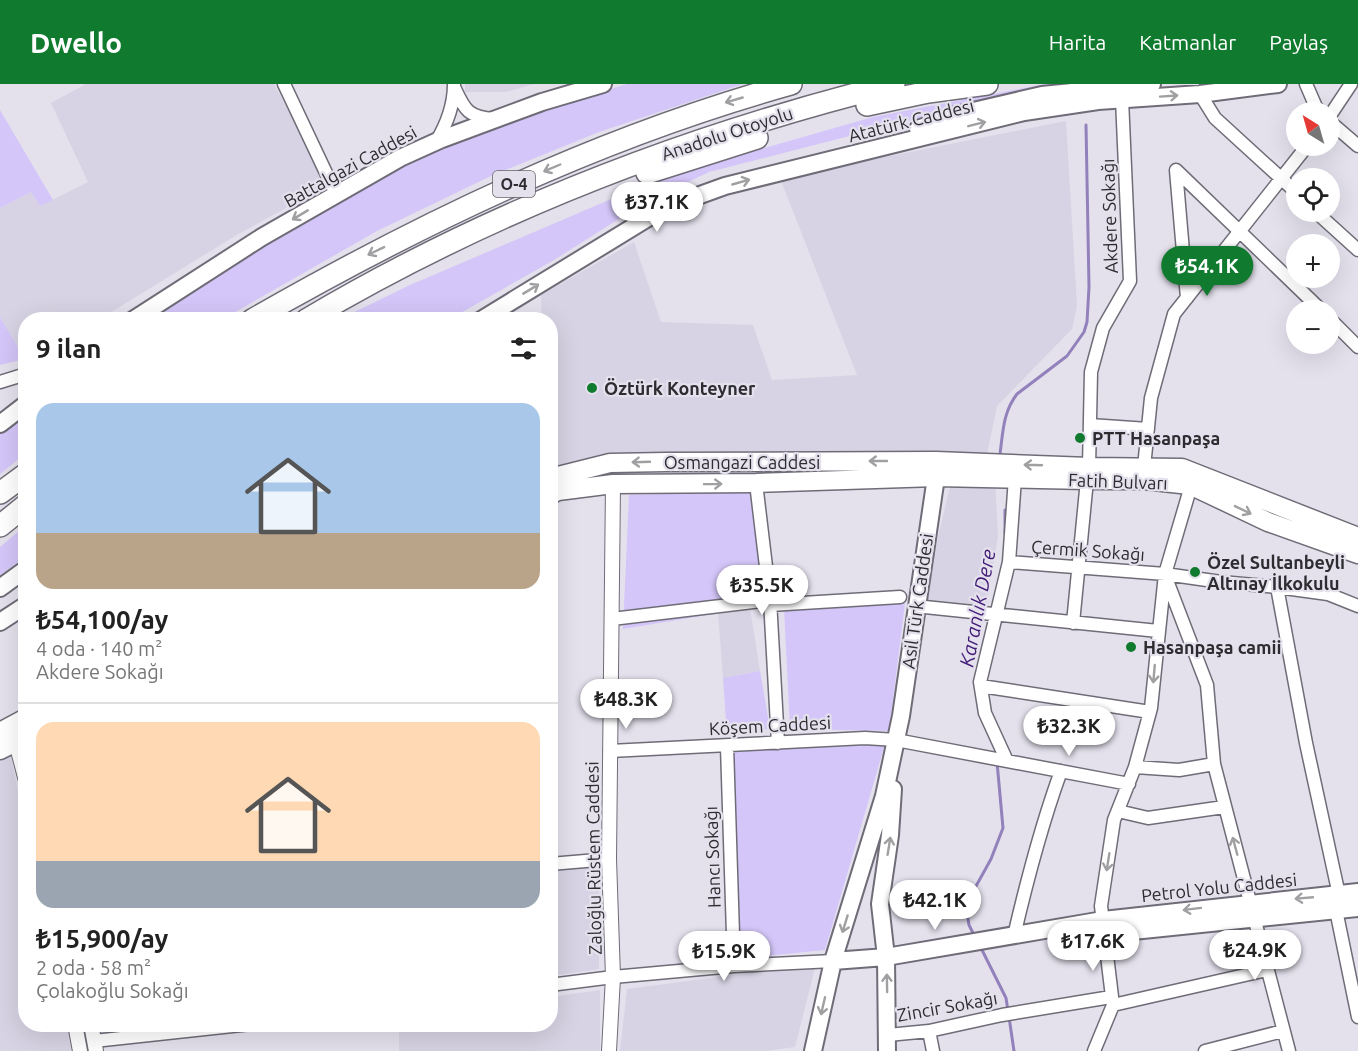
<!DOCTYPE html>
<html lang="tr">
<meta charset="utf-8">
<style>
body{margin:0;font-family:Ubuntu,sans-serif;background:#f6f6f6;color:#222;height:100vh;display:flex;flex-direction:column;font-size:22px;white-space:nowrap}
*{box-sizing:border-box;margin:0}
p{font-size:20px;color:#767676}
.icon{flex:none;width:33px;height:33px;fill:none;stroke:currentColor;stroke-width:2;stroke-linecap:round;stroke-linejoin:round}
.map{position:relative;flex:1;overflow:hidden}
.drawer{position:absolute;left:18px;top:228px;width:540px;height:720px;display:flex;flex-direction:column;background:#fff;border-radius:24px;box-shadow:0 6px 24px #0002}
.drawer>*{flex:none}
.needle{width:39px;rotate:323deg}
.buttons{position:absolute;left:1286px;top:18px;display:grid;gap:12px}
.buttons a{display:grid;place-items:center;width:54px;height:54px;border-radius:50%;background:#fff;box-shadow:0 6px 24px #0002;font-size:30px}
.price{position:absolute;translate:-50% -51px;padding:0 14px;border-radius:21px;background:#fff;color:#222;font-size:20px;line-height:39px;filter:drop-shadow(0 2px 3px #0008)}
.price::after{content:'';position:absolute;left:50%;top:36px;width:18px;height:14px;margin-left:-9px;background:inherit;clip-path:polygon(0 0,100% 0,50% 100%)}
.price.current{background:#107b2f;color:#fff}
ul{padding:0;list-style:none}
li{display:grid;align-content:center;gap:12px;height:318px;padding:0 18px}
li+li{border-top:2px solid #e0e0e0}
li span{display:grid;place-items:center;height:186px;border-radius:18px;color:#555}
li>.icon{margin-inline-start:auto}
span .icon{width:108px;height:108px;fill:#fffc;stroke-width:1}
li b{font-size:26px}
h2{display:flex;justify-content:space-between;align-items:center;height:72px;padding:0 18px;font-size:26px}
header{display:flex;align-items:center;gap:36px;box-sizing:border-box;height:84px;padding:0 30px;background:#107b2f;color:#fff}
header strong{font-size:28px}
nav{display:flex;gap:33px;margin-inline-start:auto;font-size:21px}
.map>svg:first-child{display:block}
.built{fill:#d7d3e4}
.green{fill:#d4c6f8}
.lines{fill:none;stroke-linecap:round;stroke-linejoin:round}
.stream{stroke:#9281bb;stroke-width:3}
.minor-casing{stroke:#6f6c77;stroke-width:15}
.tertiary-casing{stroke:#6f6c77;stroke-width:16}
.secondary-casing{stroke:#6f6c77;stroke-width:20}
.primary-casing{stroke:#6f6c77;stroke-width:21}
.motorway-casing{stroke:#6f6c77;stroke-width:24}
.minor{stroke:#fff;stroke-width:12}
.tertiary{stroke:#fff;stroke-width:14}
.secondary{stroke:#fff;stroke-width:16}
.primary{stroke:#fff;stroke-width:18}
.motorway{stroke:#fff;stroke-width:21}
.oneway{stroke:#a0a0a2}
.poi-dot{fill:#107b2f;stroke:#e4e1ed;stroke-width:2}
.labels{text-anchor:middle;dominant-baseline:central;stroke-width:4.5;stroke-linejoin:round;paint-order:stroke}
.shield{fill:#e4e1ed;stroke:#646269;stroke-width:1.5}
.shield-label{font-size:16px;font-weight:bold;fill:#2d2c30}
.street-label{font-size:18px;fill:#2d2c30;stroke:#e4e1ed}
.poi-label{font-size:18px;font-weight:bold;fill:#2d2c30;stroke:#e4e1ed;text-anchor:start}
.water-label{font-size:20px;font-style:italic;fill:#411a76;stroke:#e4e1ed}
</style>
<header>
<strong>Dwello</strong>
<nav><a>Harita</a><a>Katmanlar</a><a>Paylaş</a></nav>
</header>
<div class="map">
<svg width="1358" height="967" viewBox="0 0 1358 967">
<rect width="100%" height="100%" fill="#e4e1ed"/>
<path class="built" d="M86 0H274L328 101 235 152 100 235 26 236 25 275 0 233V124L31 108 40 122 88 98 51 19Z
M465 0H534L506 8H465Z
M1066 37 1077 222 1072 245 997 322 987 370 647 369 554 384 550 339V236L542 235 541 211 634 158 661 238 753 241 772 296 857 291 780 94Z
M952 394 995 396 998 452 986 526 922 521Z
M750 524 760 587 723 594 718 529Z
M10 668 25 741 26 940 67 941 73 967H0V673Z
M599 778V885L551 892 550 782Z
M816 880 795 963 765 967H620L627 905Z
M600 906V967H399V941L550 940 551 913Z
M98 940 191 941 100 951Z"/>
<path class="green" d="M627 0H743L599 48 493 91 377 147 223 235 147 236 226 181 429 67 527 31Z
M1045 0H1077L1021 8 709 88 644 119 554 176 450 235 338 236 410 201 630 107 705 81 873 33Z
M0 26 53 116 40 122 31 108 0 124Z
M0 233 25 275 0 281Z
M25 329V370L0 390V350Z
M752 407 762 494 750 524 623 545 629 411Z
M25 442V473L0 491V463Z
M905 519 889 647 790 645 784 523Z
M760 587 770 645 727 650 723 594Z
M885 660 825 866 738 875 733 667Z"/>
<g class="lines">
<path class="stream" d="M1000 370C1003 348 1003 328 1017 310L1067 272 1084 248 1087 238 1089 203 1086 41
M1005 426V449
M975 853 969 841 967 829 970 813 991 775 1003 744 997 678
M980 862 1006 914 1008 927
M1009 933 1014 967"/>
<g class="minor-casing">
<path id="minor" d="M284 0 336 110
M1306 0 1316 23 1321 28
M455 5C465 27 469 33 494 35
M1200 10 1215 34 1296 108
M1329 33 1351 0
M1329 37 1358 62
M436 58C447 40 454 21 454 0
M1316 128 1358 166
M1187 214 1176 86 1321 226
M1329 234 1358 263
M0 298 26 290
M1090 341 1148 345
M1089 383 1091 288 1103 244 1130 197 1122 15
M1144 383 1151 314 1174 230 1307 62
M1009 478 1165 490 1221 498 1277 503
M1166 494 1207 601 1214 680 1289 967
M770 516 778 659
M770 521 900 513
M915 522 1158 547
M612 535 770 516 756 399
M1073 539 1087 396
M981 602 1150 628
M727 662 734 882
M610 667 865 654 896 656 1129 700
M1007 677 985 629 980 598 1009 478 1015 394
M1135 683 1179 686 1214 680
M1118 727 1148 734 1224 723
M550 780 609 775
M1339 811 1306 659 1277 503 1328 510 1358 522
M1336 826 1358 933
M1014 852C1027 796 1041 742 1061 687
M550 901 613 893 734 882 833 877
M1113 921 1101 822 1114 736 1135 683 1151 624 1165 490 1193 395
M1113 921 1267 886
M929 947 933 967
M888 951 929 947 1002 931 1111 913
M94 957 251 940
M1094 967 1113 921
M1205 967 1283 947"/>
</g>
<g class="tertiary-casing">
<path id="tertiary" d="M16 659 26 697
M75 940 80 967
M91 940 96 967
M609 967 613 893 609 775 613 400"/>
</g>
<g class="secondary-casing">
<path id="secondary" d="M918 45 952 32 1042 11 1152 0
M133 236 262 153 400 74 442 55 542 18 603 0
M481 236 656 129 678 119 725 102 1024 28 1098 17 1200 10 1278 0
M0 340 26 320
M0 504 26 485
M0 538 26 521
M1063 851 1104 850 1358 824
M833 877 886 873 1103 836 1358 808
M813 967 833 877 884 712 901 632 936 393
M887 967 886 873 880 820 890 751 893 705"/>
</g>
<g class="primary-casing">
<path id="primary" d="M550 394 610 379 666 378 936 377 1089 383 1182 384 1358 453
M550 411 558 407 613 400 756 399 936 393 1087 396H1144L1190 401 1268 438 1358 470
M0 648 26 634
M0 666 26 653"/>
</g>
<g class="motorway-casing">
<path id="motorway" d="M867 21 928 8 987 0
M647 89 757 54
M252 236C423 138 600 53 791 0
M306 236C488 128 689 51 894 0
M0 409 26 390
M0 442 26 421"/>
</g>
<use href="#minor" class="minor"/>
<use href="#tertiary" class="tertiary"/>
<use href="#secondary" class="secondary"/>
<use href="#primary" class="primary"/>
<use href="#motorway" class="motorway"/>
</g>
<defs><path id="oneway-shaft" d="M-6 0H5M1.5-3L5.5 0L1.5 3" fill="none" stroke-width="1.6" stroke-linecap="round" stroke-linejoin="round" transform="scale(1.5)"/></defs>
<g class="oneway">
<use href="#oneway-shaft" transform="translate(1169 12) rotate(-4)"/>
<use href="#oneway-shaft" transform="translate(734 16) rotate(164)"/>
<use href="#oneway-shaft" transform="translate(977 40) rotate(-14)"/>
<use href="#oneway-shaft" transform="translate(552 84) rotate(157)"/>
<use href="#oneway-shaft" transform="translate(741 98) rotate(-16)"/>
<use href="#oneway-shaft" transform="translate(300 131) rotate(149)"/>
<use href="#oneway-shaft" transform="translate(376 167) rotate(154)"/>
<use href="#oneway-shaft" transform="translate(531 205) rotate(-31)"/>
<use href="#oneway-shaft" transform="translate(878 377) rotate(180)"/>
<use href="#oneway-shaft" transform="translate(641 378) rotate(178)"/>
<use href="#oneway-shaft" transform="translate(1033 381) rotate(-178)"/>
<use href="#oneway-shaft" transform="translate(713 400) rotate(-1)"/>
<use href="#oneway-shaft" transform="translate(1243 426) rotate(26)"/>
<use href="#oneway-shaft" transform="translate(1154 590) rotate(95)"/>
<use href="#oneway-shaft" transform="translate(889 762) rotate(-81)"/>
<use href="#oneway-shaft" transform="translate(1235 762) rotate(-105)"/>
<use href="#oneway-shaft" transform="translate(1108 778) rotate(99)"/>
<use href="#oneway-shaft" transform="translate(1304 814) rotate(175)"/>
<use href="#oneway-shaft" transform="translate(1192 825) rotate(173)"/>
<use href="#oneway-shaft" transform="translate(845 840) rotate(107)"/>
<use href="#oneway-shaft" transform="translate(887 899) rotate(-91)"/>
<use href="#oneway-shaft" transform="translate(823 922) rotate(103)"/>
</g>
<g class="poi-dot">
<circle cx="592" cy="304" r="6"/>
<circle cx="1080" cy="354" r="6"/>
<circle cx="1195" cy="488" r="6"/>
<circle cx="1131" cy="563" r="6"/>
</g>
<g class="labels">
<rect class="shield" x="493" y="87" width="42" height="26" rx="4.5"/>
<g class="shield-label">
<text x="514" y="100">O-4</text>
</g>
<g class="street-label">
<text transform="translate(911 36) rotate(-14)">Atatürk Caddesi</text>
<text transform="translate(727 49) rotate(-18)">Anadolu Otoyolu</text>
<text transform="translate(350 82) rotate(-29)">Battalgazi Caddesi</text>
<text transform="translate(1109 132) rotate(-92)">Akdere Sokağı</text>
<text x="742" y="378">Osmangazi Caddesi</text>
<text transform="translate(1118 397) rotate(2)">Fatih Bulvarı</text>
<text transform="translate(1088 466) rotate(4)">Çermik Sokağı</text>
<text transform="translate(917 517) rotate(-82)">Asil Türk Caddesi</text>
<text transform="translate(770 641) rotate(-3)">Köşem Caddesi</text>
<text transform="translate(712 773) rotate(-92)">Hancı Sokağı</text>
<text transform="translate(593 774) rotate(-91)">Zaloğlu Rüstem Caddesi</text>
<text transform="translate(1219 803) rotate(-6)">Petrol Yolu Caddesi</text>
<text transform="translate(947 922) rotate(-10)">Zincir Sokağı</text>
</g>
<g class="poi-label">
<text x="604" y="304">Öztürk Konteyner</text>
<text x="1092" y="354">PTT Hasanpaşa</text>
<text x="1207" y="478">Özel Sultanbeyli<tspan x="1207" dy="21">Altınay İlkokulu</tspan></text>
<text x="1143" y="563">Hasanpaşa camii</text>
</g>
<g class="water-label">
<text transform="translate(977 524) rotate(-79)">Karanlık Dere</text>
</g>
</g>
</svg>
<div class="buttons">
<a><svg class="needle" viewBox="-14 -14 28 28"><path d="M0-13l5 13h-10z" fill="#e53935"/><path d="M0 13l5-13h-10z" fill="#767676"/></svg></a>
<a><svg class="icon" aria-label="locate" viewBox="0 0 24 24"><circle cx="12" cy="12" r="6"/><path d="M12 2v4M12 18v4M2 12h4M18 12h4"/></svg></a>
<a>+</a>
<a>−</a>
</div>
<b class="price" style="left:657px;top:149px">₺37.1K</b>
<b class="price current" style="left:1207px;top:213px">₺54.1K</b>
<b class="price" style="left:762px;top:532px">₺35.5K</b>
<b class="price" style="left:626px;top:646px">₺48.3K</b>
<b class="price" style="left:1069px;top:673px">₺32.3K</b>
<b class="price" style="left:935px;top:847px">₺42.1K</b>
<b class="price" style="left:1093px;top:888px">₺17.6K</b>
<b class="price" style="left:1255px;top:897px">₺24.9K</b>
<b class="price" style="left:724px;top:898px">₺15.9K</b>
<section class="drawer">
<h2>9 ilan<svg class="icon" aria-label="filters" viewBox="0 0 24 24"><path d="M4 7h16M4 17h16"/><circle cx="9" cy="7" r="2"/><circle cx="15" cy="17" r="2"/></svg></h2>
<ul>
<li><span style="background:linear-gradient(#a9c7e8 70%,#b9a48a 0)"><svg class="icon" aria-label="home" viewBox="0 0 24 24"><path d="M3 11l9-7 9 7M6 9v11h12V9"/></svg></span><div><b>₺54,100/ay</b><p>4 oda · 140 m²</p><p>Akdere Sokağı</p></div></li>
<li><span style="background:linear-gradient(#ffd9b3 75%,#9aa5b1 0)"><svg class="icon" aria-label="home" viewBox="0 0 24 24"><path d="M3 11l9-7 9 7M6 9v11h12V9"/></svg></span><div><b>₺15,900/ay</b><p>2 oda · 58 m²</p><p>Çolakoğlu Sokağı</p></div></li>
</ul>
</section>
</div>
